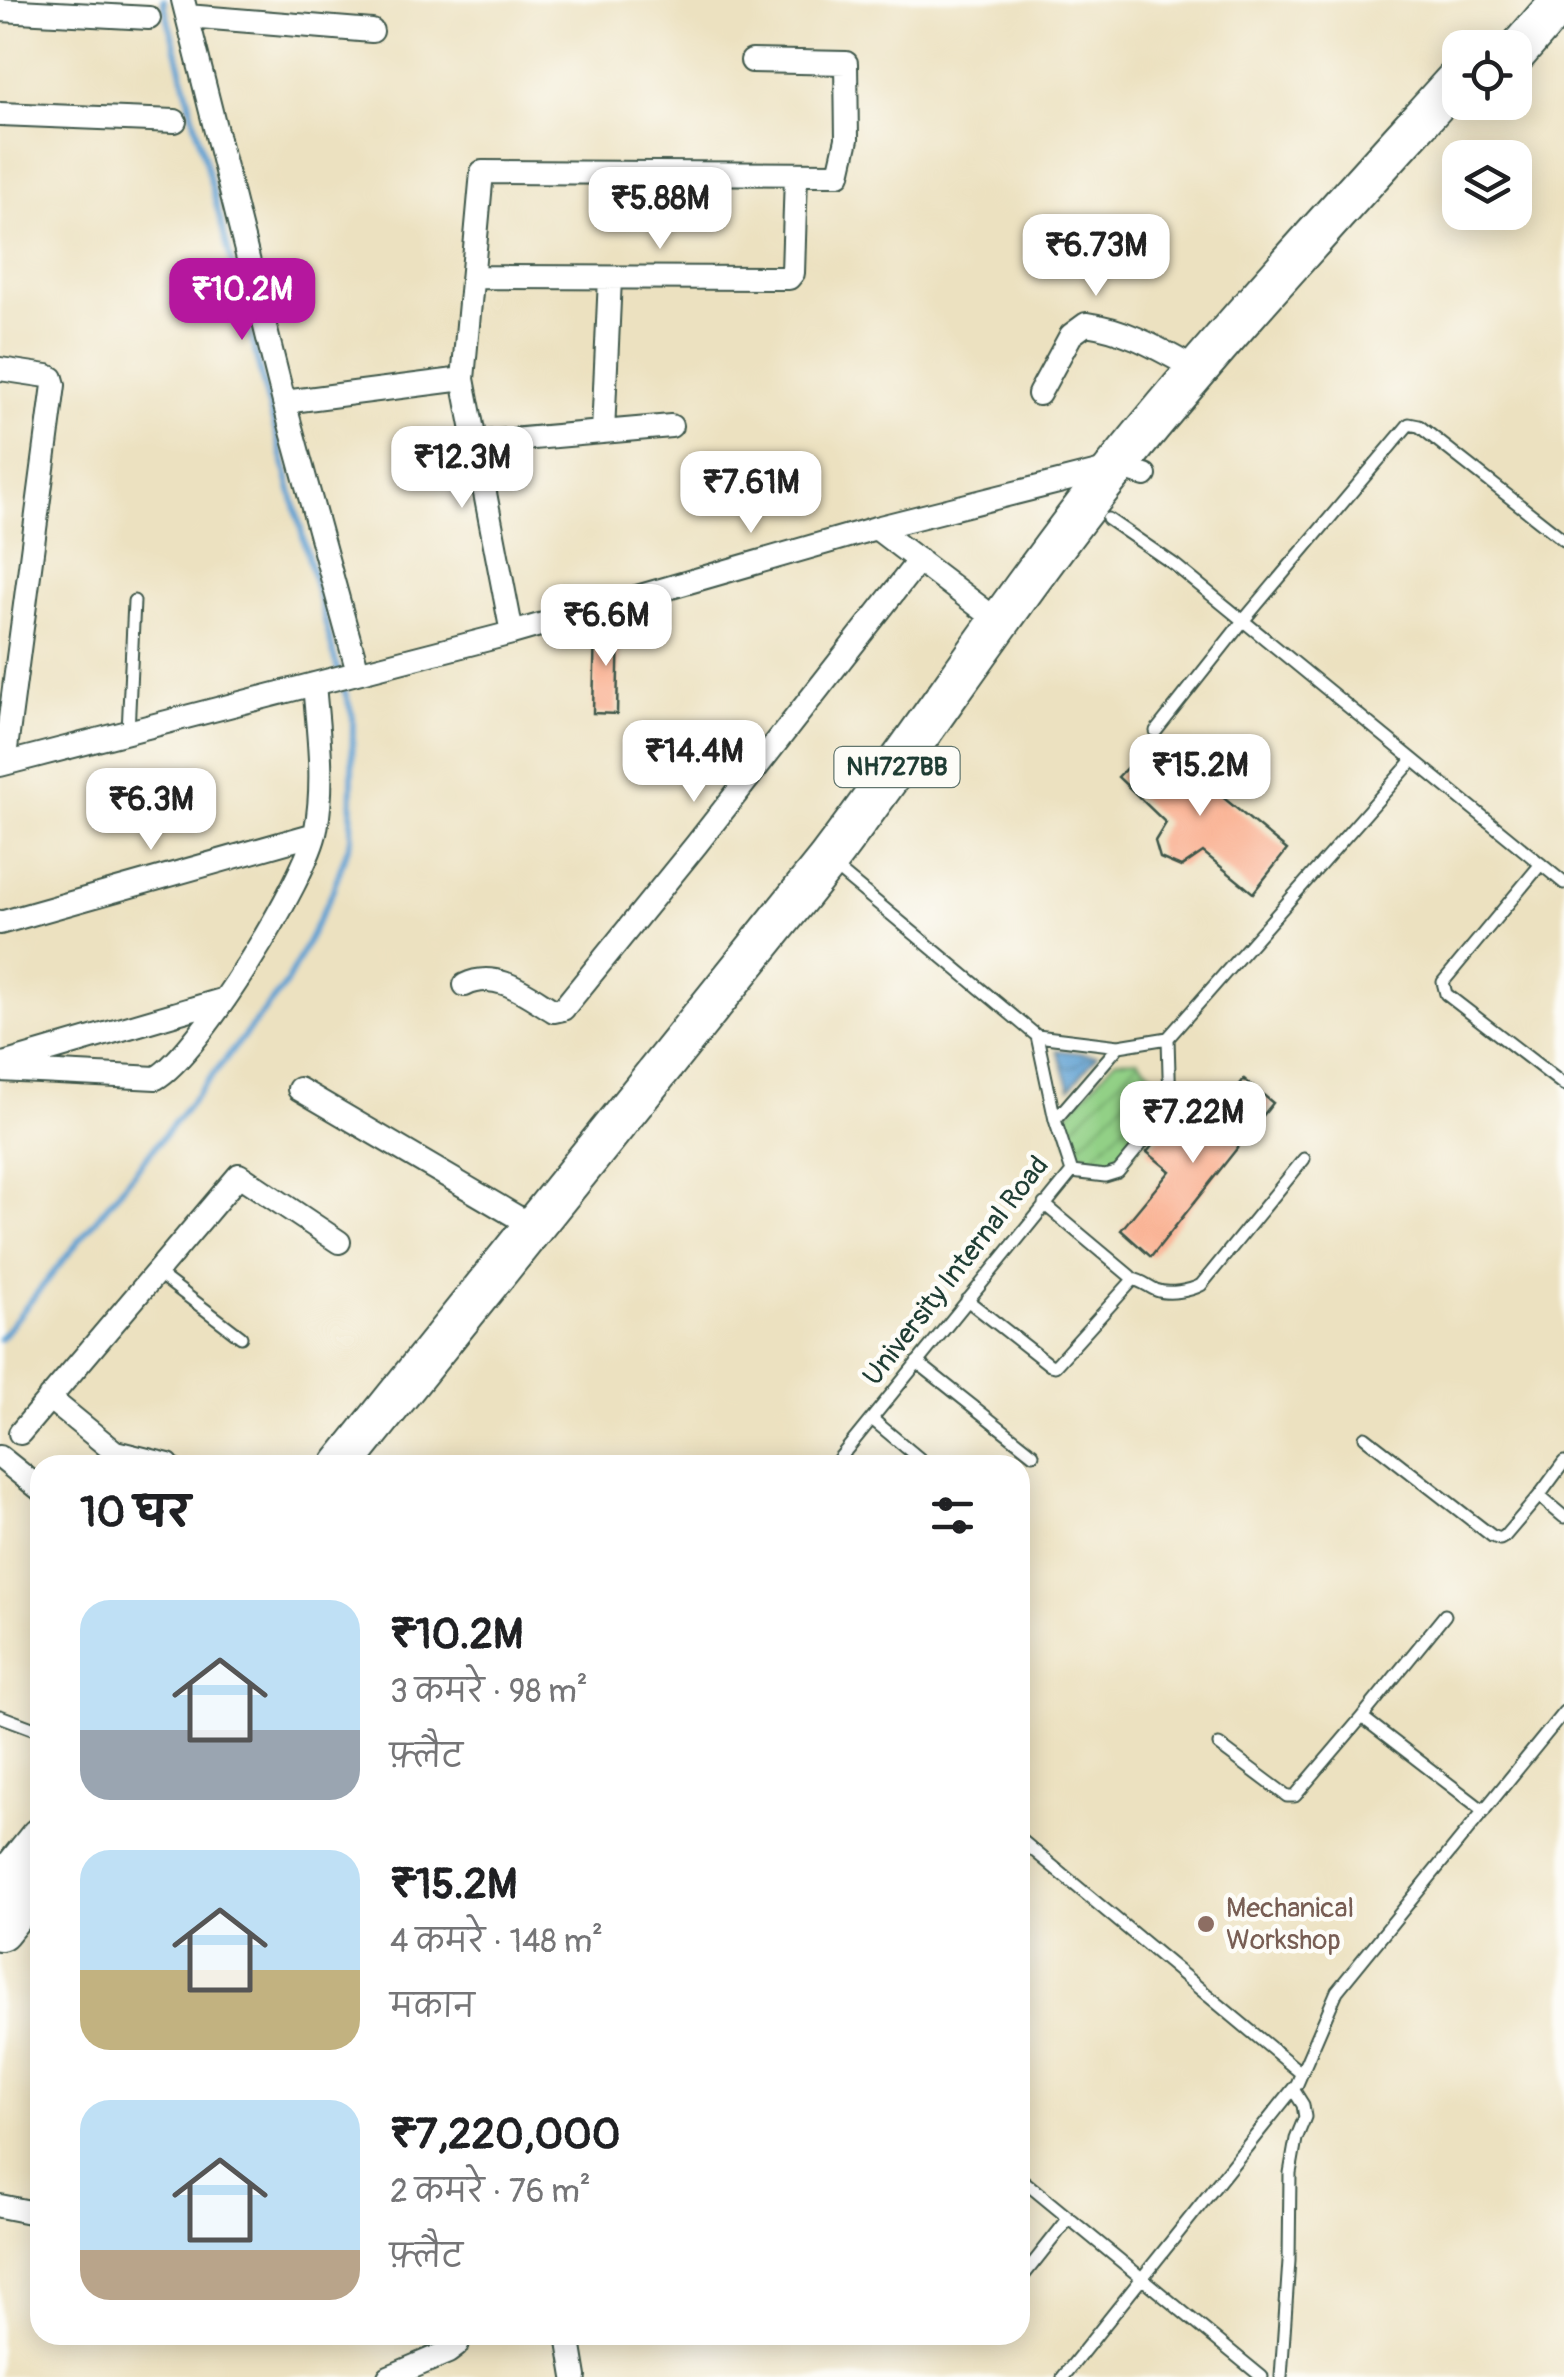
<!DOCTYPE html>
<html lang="hi">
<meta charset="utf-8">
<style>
body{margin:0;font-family:Pangolin,"Playpen Sans Deva",sans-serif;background:#f2f2f2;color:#202124;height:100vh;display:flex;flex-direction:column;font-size:38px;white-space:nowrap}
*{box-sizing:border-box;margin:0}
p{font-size:32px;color:#757577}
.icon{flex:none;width:55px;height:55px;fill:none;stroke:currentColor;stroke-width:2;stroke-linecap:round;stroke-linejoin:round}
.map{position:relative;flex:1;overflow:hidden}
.details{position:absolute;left:30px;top:1455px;width:1000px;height:890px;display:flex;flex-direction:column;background:#fff;border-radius:30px;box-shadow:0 5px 25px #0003}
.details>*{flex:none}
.controls{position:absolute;left:1442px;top:30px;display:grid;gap:20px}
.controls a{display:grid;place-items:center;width:90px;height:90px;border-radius:20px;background:#fff;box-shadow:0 5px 25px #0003;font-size:50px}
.price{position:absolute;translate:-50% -85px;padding:0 22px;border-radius:20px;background:#fff;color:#222;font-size:32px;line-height:65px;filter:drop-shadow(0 2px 5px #0008)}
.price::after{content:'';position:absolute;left:50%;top:60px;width:30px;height:22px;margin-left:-15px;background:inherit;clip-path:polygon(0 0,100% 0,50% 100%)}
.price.current{background:#b5179e;color:#fff}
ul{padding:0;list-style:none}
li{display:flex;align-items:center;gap:30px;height:250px;padding:0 50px}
li span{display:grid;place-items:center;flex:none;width:280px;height:200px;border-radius:30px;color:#555}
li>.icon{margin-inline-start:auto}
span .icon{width:120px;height:120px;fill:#fffc;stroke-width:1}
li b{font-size:42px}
h2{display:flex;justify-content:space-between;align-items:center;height:120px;padding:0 50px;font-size:42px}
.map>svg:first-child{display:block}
.garden{fill:url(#garden-furrows);stroke:#58865d;stroke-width:2.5}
.water{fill:url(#water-waves);stroke:#3f6e83;stroke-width:2.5}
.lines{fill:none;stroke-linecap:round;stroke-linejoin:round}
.stream{stroke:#5fa0d2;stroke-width:6}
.building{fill:#f9ac8b}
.service-casing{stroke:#3e5649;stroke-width:15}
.minor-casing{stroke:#3e5649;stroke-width:26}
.trunk-casing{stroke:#3e5649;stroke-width:44}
.service{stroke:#fff;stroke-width:11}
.minor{stroke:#fff;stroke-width:22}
.trunk{stroke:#fff;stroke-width:40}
.education-dot{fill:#8d6e63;stroke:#fdfcf7;stroke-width:4}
.labels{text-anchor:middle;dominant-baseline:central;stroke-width:9;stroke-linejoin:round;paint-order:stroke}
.shield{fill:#fdfcf7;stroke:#62766e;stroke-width:2.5}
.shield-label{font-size:25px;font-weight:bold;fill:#1f3d34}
.street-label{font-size:28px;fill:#1f3d34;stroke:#fdfcf7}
.education-label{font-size:28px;fill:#785e54;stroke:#fdfcf7;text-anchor:start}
</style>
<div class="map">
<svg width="1564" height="2377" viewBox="0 0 1564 2377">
<defs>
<pattern id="garden-furrows" width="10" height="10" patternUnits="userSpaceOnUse" patternTransform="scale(2.5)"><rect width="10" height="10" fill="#92d086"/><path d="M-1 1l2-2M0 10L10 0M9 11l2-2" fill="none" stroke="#77aa6e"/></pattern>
<pattern id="water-waves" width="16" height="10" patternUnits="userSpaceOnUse" patternTransform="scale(2.5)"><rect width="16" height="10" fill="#5fa0d2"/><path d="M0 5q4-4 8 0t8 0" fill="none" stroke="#4e84ab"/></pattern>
</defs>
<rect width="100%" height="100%" fill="#fdfcf7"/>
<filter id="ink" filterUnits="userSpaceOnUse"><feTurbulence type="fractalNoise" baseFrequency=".01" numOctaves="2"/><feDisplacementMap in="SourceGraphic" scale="20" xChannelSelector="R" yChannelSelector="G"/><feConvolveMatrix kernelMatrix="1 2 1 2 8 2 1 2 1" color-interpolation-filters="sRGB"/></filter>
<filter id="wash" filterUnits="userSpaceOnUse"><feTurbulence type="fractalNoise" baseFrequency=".0048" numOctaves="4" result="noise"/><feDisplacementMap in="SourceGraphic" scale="40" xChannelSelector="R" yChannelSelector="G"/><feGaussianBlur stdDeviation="2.25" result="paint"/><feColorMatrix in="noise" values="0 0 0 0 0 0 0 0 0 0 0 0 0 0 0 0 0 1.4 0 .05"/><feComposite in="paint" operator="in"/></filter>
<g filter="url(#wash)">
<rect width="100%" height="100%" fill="#ece1c0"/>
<path class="garden" d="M1137 1059 1162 1083 1163 1111 1127 1158 1098 1165 1068 1142 1065 1116 1116 1060Z"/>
<path class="water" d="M1057 1050 1097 1055 1070 1088Z"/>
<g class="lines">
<path class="stream" d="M163 0 338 671
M0 1339 286 984 331 895 351 839 353 717 342 683"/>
</g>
<g id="blocks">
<path class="building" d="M595 625H619L617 714 593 713Z
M1153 740 1287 850 1253 893 1203 852 1181 867 1160 858 1155 841 1166 823 1118 777Z
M1244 1079 1273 1103 1151 1257 1121 1230 1170 1171 1147 1152 1173 1121 1196 1141Z"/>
</g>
</g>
<g filter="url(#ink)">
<use href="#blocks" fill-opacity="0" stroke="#3e5649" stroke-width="2.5"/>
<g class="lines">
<g class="service-casing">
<path id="service" d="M1108 519 1175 565 1564 883
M1156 731 1243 621 1409 424 1419 426 1564 540
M128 732 134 601
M1541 864 1443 982 1446 994 1564 1085
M832 865 1037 1036 1119 1046 1168 1038 1413 760
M1037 1036 1055 1120 1072 1172
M1055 1120 1119 1046
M1072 1172 1105 1176 1118 1172 1170 1109 1168 1038
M156 1272 241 1337
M1132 1279C1143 1281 1147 1286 1156 1290 1168 1295 1190 1291 1201 1285L1304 1159
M967 1300 1050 1365 1055 1366 1132 1281 1130 1276 1044 1204
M917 1362 1033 1454
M872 1419 927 1465
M1365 1437 1492 1536 1500 1539 1505 1536 1539 1496 1564 1517
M834 1465 1072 1172
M1539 1496 1564 1462
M1445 1615 1362 1717 1484 1811
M0 1716 40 1731
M1219 1745 1287 1796H1295L1362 1717
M1020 1839 1301 2073
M1020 2178 1262 2377
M1020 2280 1069 2218
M1063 2377 1297 2084 1337 1991 1564 1712
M1281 2377 1289 2261 1290 2173 1296 2139 1305 2117 1303 2105 1293 2089"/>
</g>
<g class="minor-casing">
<path id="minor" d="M183 0 284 402 358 672
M0 10 149 18
M187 16 372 31
M0 114 175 121
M473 277 789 278 793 273 796 174
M0 369 47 376 52 378 54 385 4 764
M463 379 512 633
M1039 394 1071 335 1086 324C1129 330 1160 350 1197 370
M284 402 463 379 482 172 839 174 847 139 846 63 752 61
M603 432 610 278
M476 443 671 426
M876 528 998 621
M0 765 512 633 876 528 1118 467 1145 475
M0 923 315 834
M465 985C497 969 527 995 554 1011L563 1009 696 845 919 560
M3 1064 225 999
M0 1070 156 1078C198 1055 308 877 316 829 325 781 318 732 314 684
M299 1089 534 1227
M49 1398 115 1452 168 1465
M20 1433 239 1175 339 1242
M0 1457 40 1489
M0 2206 40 2214
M568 2335 575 2377
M389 2377 448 2352 456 2346 462 2335"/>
</g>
<g class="trunk-casing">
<path id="trunk" d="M1515 54 1562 0
M342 1465 827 861C916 744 996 621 1086 505 1203 356 1333 216 1460 76
M0 1888 40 1838
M0 1930 40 1880"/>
</g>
<use href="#service" class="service"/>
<use href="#minor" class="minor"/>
<use href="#trunk" class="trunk"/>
</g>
</g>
<circle class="education-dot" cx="1206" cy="1924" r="10"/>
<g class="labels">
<rect class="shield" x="834.5" y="747" width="125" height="40" rx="8"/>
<g class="shield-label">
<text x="897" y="767">NH727BB</text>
</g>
<g class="street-label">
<text transform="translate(956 1271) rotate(-52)">University Internal Road</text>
</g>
<g class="education-label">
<text x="1226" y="1908">Mechanical<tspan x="1226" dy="32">Workshop</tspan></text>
</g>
</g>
</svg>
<div class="controls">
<a><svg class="icon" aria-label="locate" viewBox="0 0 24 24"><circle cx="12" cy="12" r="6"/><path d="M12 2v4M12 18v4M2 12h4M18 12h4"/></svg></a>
<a><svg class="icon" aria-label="layers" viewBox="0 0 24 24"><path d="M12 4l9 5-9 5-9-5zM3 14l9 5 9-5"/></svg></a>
</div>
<b class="price" style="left:660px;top:252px">₹5.88M</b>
<b class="price" style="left:1096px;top:299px">₹6.73M</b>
<b class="price current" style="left:242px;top:343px">₹10.2M</b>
<b class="price" style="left:462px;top:511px">₹12.3M</b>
<b class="price" style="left:751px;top:536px">₹7.61M</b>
<b class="price" style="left:606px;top:669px">₹6.6M</b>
<b class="price" style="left:694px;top:805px">₹14.4M</b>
<b class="price" style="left:1200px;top:819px">₹15.2M</b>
<b class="price" style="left:151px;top:853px">₹6.3M</b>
<b class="price" style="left:1193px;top:1166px">₹7.22M</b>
<section class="details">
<h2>10 घर<svg class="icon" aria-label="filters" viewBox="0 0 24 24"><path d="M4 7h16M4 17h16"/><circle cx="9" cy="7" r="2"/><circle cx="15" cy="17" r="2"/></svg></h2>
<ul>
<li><span style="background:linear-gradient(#bfe0f5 65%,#9aa5b1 0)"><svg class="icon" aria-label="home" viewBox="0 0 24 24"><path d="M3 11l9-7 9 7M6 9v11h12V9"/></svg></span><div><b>₹10.2M</b><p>3 कमरे · 98 m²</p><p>फ़्लैट</p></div></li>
<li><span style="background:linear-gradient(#bfe0f5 60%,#c2b280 0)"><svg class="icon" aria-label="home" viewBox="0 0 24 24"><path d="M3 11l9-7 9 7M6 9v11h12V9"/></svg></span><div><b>₹15.2M</b><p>4 कमरे · 148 m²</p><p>मकान</p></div></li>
<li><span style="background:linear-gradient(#bfe0f5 75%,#b9a48a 0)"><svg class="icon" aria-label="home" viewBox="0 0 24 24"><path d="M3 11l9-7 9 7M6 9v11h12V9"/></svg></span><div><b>₹7,220,000</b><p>2 कमरे · 76 m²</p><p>फ़्लैट</p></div></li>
</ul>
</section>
</div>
